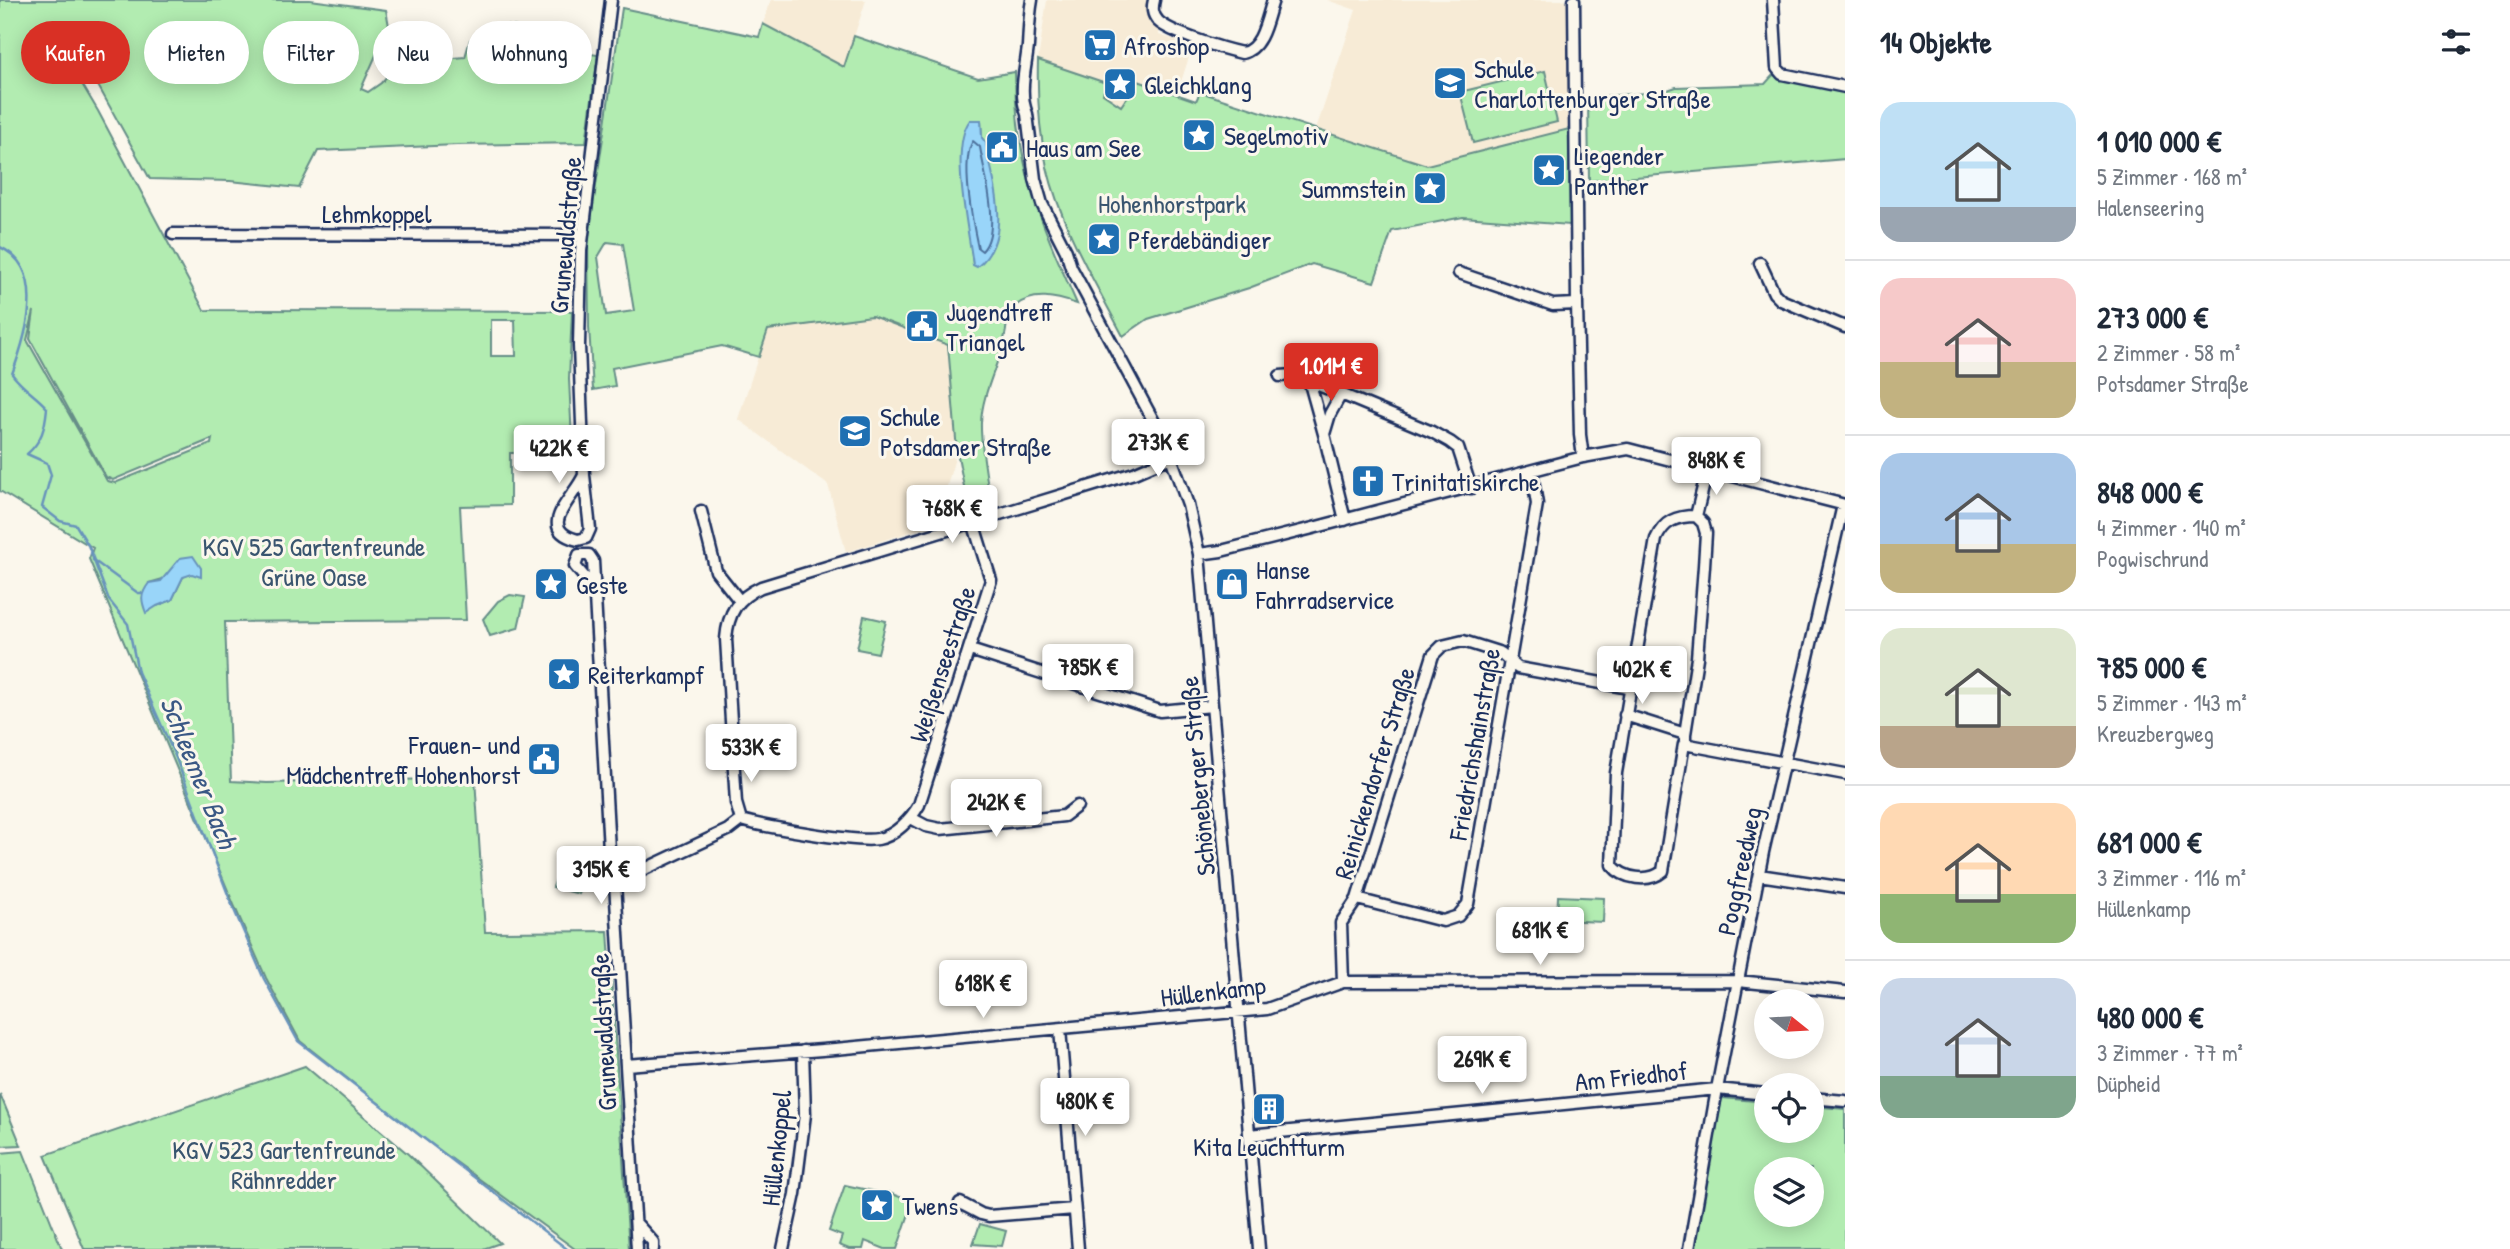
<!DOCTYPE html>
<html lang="de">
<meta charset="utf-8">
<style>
body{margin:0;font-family:"Patrick Hand",sans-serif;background:#f6f6f7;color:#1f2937;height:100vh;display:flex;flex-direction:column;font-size:26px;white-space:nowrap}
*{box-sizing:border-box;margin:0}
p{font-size:23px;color:#747a83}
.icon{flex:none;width:38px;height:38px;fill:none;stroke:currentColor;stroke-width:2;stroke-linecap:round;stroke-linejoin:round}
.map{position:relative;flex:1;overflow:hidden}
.side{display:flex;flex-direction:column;background:#fff;width:665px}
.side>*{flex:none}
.guide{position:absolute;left:21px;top:21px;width:665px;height:63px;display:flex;gap:14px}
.needle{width:46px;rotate:108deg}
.controls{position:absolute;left:1754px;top:989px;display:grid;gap:14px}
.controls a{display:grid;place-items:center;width:70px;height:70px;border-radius:50%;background:#fff;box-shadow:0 4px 18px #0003;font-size:35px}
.price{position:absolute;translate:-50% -60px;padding:0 16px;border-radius:7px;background:#fff;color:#222;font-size:23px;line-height:46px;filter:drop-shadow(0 2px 4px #0008)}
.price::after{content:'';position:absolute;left:50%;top:42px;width:21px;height:16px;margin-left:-10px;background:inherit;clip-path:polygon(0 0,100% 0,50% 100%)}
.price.current{background:#d93025;color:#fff}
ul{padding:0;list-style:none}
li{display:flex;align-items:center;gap:21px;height:175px;padding:0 35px}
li+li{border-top:2px solid #e0e1e3}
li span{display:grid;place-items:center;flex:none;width:196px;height:140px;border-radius:21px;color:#555}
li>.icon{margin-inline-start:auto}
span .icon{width:84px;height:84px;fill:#fffc;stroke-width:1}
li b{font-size:30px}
h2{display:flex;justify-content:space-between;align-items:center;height:84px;padding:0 35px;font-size:30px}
.pill{padding:0 24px;border-radius:32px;background:#fff;box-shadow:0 4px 18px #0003;font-size:24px;line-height:63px}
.pill.current{background:#d93025;color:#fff}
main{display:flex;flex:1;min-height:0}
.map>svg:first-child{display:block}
.built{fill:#f7ebd6}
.green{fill:#b2ecb1;stroke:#668e88;stroke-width:2;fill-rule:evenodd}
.water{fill:#99d5f9;stroke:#6793bb;stroke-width:2}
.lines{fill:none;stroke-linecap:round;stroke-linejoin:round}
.shore{stroke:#4d719c;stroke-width:2}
.stream{stroke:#6793bb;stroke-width:2.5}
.minor-casing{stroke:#1b2f5e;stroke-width:15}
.minor{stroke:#fbf7ec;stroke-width:10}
.labels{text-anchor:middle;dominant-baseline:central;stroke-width:6;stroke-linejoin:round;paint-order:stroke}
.poi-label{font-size:26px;fill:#1b2f5e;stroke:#fbf7ec;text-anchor:start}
.park-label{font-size:26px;fill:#39556f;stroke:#fbf7ec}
.street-label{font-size:26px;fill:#1b2f5e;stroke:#fbf7ec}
.water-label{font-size:28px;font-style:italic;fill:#3a5885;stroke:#fbf7ec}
</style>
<main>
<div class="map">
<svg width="1845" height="1249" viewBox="0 0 1845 1249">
<rect width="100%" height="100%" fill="#fbf7ec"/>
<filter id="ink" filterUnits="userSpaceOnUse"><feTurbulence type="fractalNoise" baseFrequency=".0143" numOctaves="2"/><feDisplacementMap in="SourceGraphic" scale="14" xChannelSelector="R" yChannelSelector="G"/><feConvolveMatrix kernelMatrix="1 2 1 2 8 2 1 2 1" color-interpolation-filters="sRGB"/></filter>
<g filter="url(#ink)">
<path class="built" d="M771 0H866L844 67 763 24Z
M1047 0H1161L1159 35 1193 45 1177 94 1139 82 1122 106 1103 94 1106 83 1038 60Z
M1327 0H1568L1569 129 1427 165 1316 129 1356 10Z
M872 316 948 345 957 451 936 524 846 552 828 485 738 419 767 330Z"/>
<path class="green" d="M0 0H310L386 10 389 26 361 89 368 92 381 83 404 57 443 59 465 57 470 40 488 43 496 24 531 29 577 52 598 55 586 143 457 145 318 151 299 188 230 181 150 179 70 35 57 42 98 111 204 310 572 311 569 379 572 441 554 445 547 453H510V505L460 506 466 620 225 622 231 781 267 783 475 778 485 932 608 931 629 1249H575L419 1135 300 1041 266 978 234 905 89 559 93 548 0 491ZM34 311 30 339 106 477 113 480 212 439 211 444 115 483 107 481 27 340ZM491 320H515L516 356H491ZM201 568 183 577 172 600 157 606 149 583Z
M622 8 759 37 763 24 844 67 854 36 978 78 1015 72C1015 166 1040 220 1077 304 1056 297 1034 291 1015 306 1005 313 1008 324 1005 335 999 365 982 392 981 423 980 446 988 480 990 504L969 512 957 451 948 345 872 316 768 330 759 357 722 346 612 368 615 386 593 390 589 327 588 240ZM981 120 982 138 986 144 991 173 973 264 971 249ZM607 242 623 244 634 311 606 315 598 257Z
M1038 60 1106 83 1103 94 1121 106 1138 81 1196 101 1200 92 1427 165 1569 129 1570 225 1463 217 1392 231 1374 282 1312 264 1249 288 1148 319 1123 336C1095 282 1061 227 1047 167 1039 132 1037 96 1038 60Z
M1545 71 1557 122 1473 143 1460 92Z
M1773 75 1845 92V159L1589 181 1588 97 1662 92 1676 87 1765 84Z
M510 595 525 597 518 628 490 636 483 619 498 601Z
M864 616 886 621 878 653 857 649Z
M560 868 586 877 579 894 553 887Z
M1558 896 1604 898 1603 922 1557 920Z
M305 1066 408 1154 500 1243 483 1249H84L45 1155Z
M0 1094 21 1145 0 1146Z
M1722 1098 1766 1102V1130H1811V1106L1845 1109V1249H1693ZM1766 1169H1811V1214H1766Z
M23 1151 62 1249H0V1153Z
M845 1185 882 1193 887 1192 913 1202 897 1249H885L865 1241 863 1249H849L839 1245 842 1236 829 1231Z
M980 1224 1006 1231 1002 1246 973 1244Z"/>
<path class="water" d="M970 120H981L982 138 986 143C993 183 1014 238 977 267L973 265C969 231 949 148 970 120Z
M193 556 201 568V577L192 574 183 577 172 600 157 606 146 613C141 600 140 595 149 583L161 581 180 558Z"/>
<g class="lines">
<path class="shore" d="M973 141 980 147C984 173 1002 231 982 251L978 248C973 225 960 160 973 141Z"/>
<path class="stream" d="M0 247C48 269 26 337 12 374 24 390 36 395 47 408 45 428 42 441 27 454L47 463 51 475 42 507 60 521 76 525 88 545 109 600 128 624 138 672 176 758 232 905 264 979 298 1041 567 1249
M93 560 138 593H141"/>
<g class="minor-casing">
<path id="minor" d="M1032 0C1029 16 1029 30 1028 46 1026 68 1018 92 1027 114L1035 179 1042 204 1066 251 1071 267 1167 446 1188 505 1199 554 1259 1249
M1154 0C1152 8 1152 14 1158 21 1170 33 1224 49 1242 53 1263 49 1267 17 1273 0
M1574 0 1577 304 1580 435 1583 457
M1773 0 1777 68 1782 74 1845 87
M173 234 582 235
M1760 263 1774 293 1781 300 1845 327
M1459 273 1553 305 1577 304
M1280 376 1294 375 1341 394
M1309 380 1324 434
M584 475C576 496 533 529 578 540L586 538 590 529 584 475 579 346 581 251 611 0
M701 511 716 571 739 600
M1696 516 1707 471
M1345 520 1324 434 1330 414 1341 394 1432 432 1450 442 1458 448 1471 488
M1199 554 1221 551 1313 528 1583 457 1628 449 1845 505
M593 587 575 566 579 555H589L593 561 610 868 615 883 637 1249
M970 650 1160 711 1212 706
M1625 715 1685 734V740
M1685 734 1697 658 1704 566 1706 533 1703 523 1696 516C1676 516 1664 521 1656 539L1616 773 1612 865C1623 879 1649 883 1663 871L1684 744 1845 774
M911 818 926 826 940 829 1064 816 1077 806
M741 820C764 827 857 843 878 839 895 836 911 819 919 805L991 580 973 522
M1759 875 1845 888
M615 883 728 830 741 820 736 803 726 639C728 613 737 598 761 587L1134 473 1171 457
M1357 899 1443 921 1458 916 1468 904 1537 504 1532 473
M1343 982 1341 923 1357 899 1433 655 1442 646 1463 641 1501 653 1518 668 1629 688
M1060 1029 1078 1249
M626 1065 835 1049 1267 1009 1343 982 1738 981 1845 992
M1811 1098 1845 1101
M1249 1135 1717 1089 1766 1094
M960 1203 981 1214 989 1216 1074 1209
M636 1223 653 1242V1249
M783 1249 795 1194 805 1114 803 1051
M1689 1249 1717 1089 1763 852 1843 505"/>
</g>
<use href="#minor" class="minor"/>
</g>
</g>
<defs>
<g id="supermarket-square" transform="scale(1.75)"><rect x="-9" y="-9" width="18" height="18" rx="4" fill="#1f6fb2" stroke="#fbf7ec"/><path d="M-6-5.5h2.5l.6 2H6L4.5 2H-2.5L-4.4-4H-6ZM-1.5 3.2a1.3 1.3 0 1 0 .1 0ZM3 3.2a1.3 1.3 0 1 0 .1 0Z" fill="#fff"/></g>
<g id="school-square" transform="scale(1.75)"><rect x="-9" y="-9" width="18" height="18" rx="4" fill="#1f6fb2" stroke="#fbf7ec"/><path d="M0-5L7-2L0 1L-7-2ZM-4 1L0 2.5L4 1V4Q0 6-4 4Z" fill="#fff"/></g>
<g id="sight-square" transform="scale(1.75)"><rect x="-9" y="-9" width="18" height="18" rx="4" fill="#1f6fb2" stroke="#fbf7ec"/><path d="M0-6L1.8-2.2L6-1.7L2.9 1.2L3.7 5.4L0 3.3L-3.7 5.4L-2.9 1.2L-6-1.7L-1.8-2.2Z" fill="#fff"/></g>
<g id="civic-square" transform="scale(1.75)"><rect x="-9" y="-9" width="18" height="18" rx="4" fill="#1f6fb2" stroke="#fbf7ec"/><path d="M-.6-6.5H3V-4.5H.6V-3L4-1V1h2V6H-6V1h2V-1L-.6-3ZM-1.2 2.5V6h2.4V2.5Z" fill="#fff"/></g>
<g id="church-square" transform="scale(1.75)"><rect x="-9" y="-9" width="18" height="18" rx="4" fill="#1f6fb2" stroke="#fbf7ec"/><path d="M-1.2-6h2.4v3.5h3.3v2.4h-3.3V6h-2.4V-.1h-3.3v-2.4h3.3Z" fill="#fff"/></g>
<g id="shop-square" transform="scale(1.75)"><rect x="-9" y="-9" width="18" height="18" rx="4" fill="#1f6fb2" stroke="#fbf7ec"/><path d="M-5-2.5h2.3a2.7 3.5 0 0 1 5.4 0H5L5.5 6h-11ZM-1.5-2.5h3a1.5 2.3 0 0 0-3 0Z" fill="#fff"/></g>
<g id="building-square" transform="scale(1.75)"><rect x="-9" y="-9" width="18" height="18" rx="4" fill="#1f6fb2" stroke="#fbf7ec"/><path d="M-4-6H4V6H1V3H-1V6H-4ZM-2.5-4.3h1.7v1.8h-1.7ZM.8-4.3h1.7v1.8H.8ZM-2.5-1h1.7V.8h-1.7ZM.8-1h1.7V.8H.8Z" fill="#fff"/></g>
</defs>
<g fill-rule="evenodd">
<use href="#supermarket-square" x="1100" y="45"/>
<use href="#school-square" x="1450" y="83"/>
<use href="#sight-square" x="1120" y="84"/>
<use href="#sight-square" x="1199" y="135"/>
<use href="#civic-square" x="1002" y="147"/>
<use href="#sight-square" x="1549" y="170"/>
<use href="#sight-square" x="1430" y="188"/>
<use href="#sight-square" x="1104" y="239"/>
<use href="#civic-square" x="922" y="326"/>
<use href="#school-square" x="855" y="431"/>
<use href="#church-square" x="1368" y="481"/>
<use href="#sight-square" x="551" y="584"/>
<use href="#shop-square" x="1232" y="584"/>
<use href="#sight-square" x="564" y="674"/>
<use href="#civic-square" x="544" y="759"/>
<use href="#building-square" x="1269" y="1109"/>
<use href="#sight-square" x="877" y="1205"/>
</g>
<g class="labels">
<g class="poi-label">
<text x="1124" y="45">Afroshop</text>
<text x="1474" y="68">Schule<tspan x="1474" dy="30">Charlottenburger Straße</tspan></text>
<text x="1144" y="84">Gleichklang</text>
<text x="1224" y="135">Segelmotiv</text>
<text x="1026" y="147">Haus am See</text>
<text x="1574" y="155">Liegender<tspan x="1574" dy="30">Panther</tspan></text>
<text x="1406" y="188" text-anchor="end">Summstein</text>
<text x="1128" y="239">Pferdebändiger</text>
<text x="946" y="311">Jugendtreff<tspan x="946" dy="30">Triangel</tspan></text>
<text x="880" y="416">Schule<tspan x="880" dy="30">Potsdamer Straße</tspan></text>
<text x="1392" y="481">Trinitatiskirche</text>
<text x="1256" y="569">Hanse<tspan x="1256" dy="30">Fahrradservice</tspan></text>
<text x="576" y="584">Geste</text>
<text x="588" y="674">Reiterkampf</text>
<text x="520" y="744" text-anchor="end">Frauen- und<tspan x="520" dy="30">Mädchentreff Hohenhorst</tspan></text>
<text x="1269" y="1146" text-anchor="middle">Kita Leuchtturm</text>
<text x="902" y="1205">Twens</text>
</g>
<g class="park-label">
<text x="1172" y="203">Hohenhorstpark</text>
<text x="314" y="546">KGV 525 Gartenfreunde<tspan x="314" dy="30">Grüne Oase</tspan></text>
<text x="284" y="1149">KGV 523 Gartenfreunde<tspan x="284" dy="30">Rähnredder</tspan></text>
</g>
<g class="street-label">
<text x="377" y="213">Lehmkoppel</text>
<text transform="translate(565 235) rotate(-85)">Grunewaldstraße</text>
<text transform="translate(942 664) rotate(-72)">Weißenseestraße</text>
<text transform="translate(1474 744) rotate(-80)">Friedrichshainstraße</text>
<text transform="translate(1374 773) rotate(-73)">Reinickendorfer Straße</text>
<text transform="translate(1197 776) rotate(-95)">Schöneberger Straße</text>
<text transform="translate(1739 871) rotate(-78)">Poggfreedweg</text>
<text transform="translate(1213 991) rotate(-7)">Hüllenkamp</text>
<text transform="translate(603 1032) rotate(-93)">Grunewaldstraße</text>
<text transform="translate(1631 1076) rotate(-6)">Am Friedhof</text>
<text transform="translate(776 1148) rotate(-84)">Hüllenkoppel</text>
</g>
<g class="water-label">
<text transform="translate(199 772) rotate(68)">Schleemer Bach</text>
</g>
</g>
</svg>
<div class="controls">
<a><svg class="needle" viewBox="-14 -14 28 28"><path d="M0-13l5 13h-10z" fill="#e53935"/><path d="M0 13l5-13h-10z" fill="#747a83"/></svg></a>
<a><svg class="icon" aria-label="locate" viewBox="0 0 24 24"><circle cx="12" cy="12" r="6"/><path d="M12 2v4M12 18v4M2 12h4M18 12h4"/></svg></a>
<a><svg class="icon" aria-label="layers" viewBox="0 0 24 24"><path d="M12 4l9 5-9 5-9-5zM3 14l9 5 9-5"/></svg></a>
</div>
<b class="price current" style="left:1331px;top:403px">1.01M €</b>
<b class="price" style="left:1158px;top:479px">273K €</b>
<b class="price" style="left:559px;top:485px">422K €</b>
<b class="price" style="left:1716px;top:497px">848K €</b>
<b class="price" style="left:952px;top:545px">768K €</b>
<b class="price" style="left:1088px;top:704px">785K €</b>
<b class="price" style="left:1642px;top:706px">402K €</b>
<b class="price" style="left:751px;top:784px">533K €</b>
<b class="price" style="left:996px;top:839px">242K €</b>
<b class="price" style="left:601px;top:906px">315K €</b>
<b class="price" style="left:1540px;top:967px">681K €</b>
<b class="price" style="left:983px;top:1020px">618K €</b>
<b class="price" style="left:1482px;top:1096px">269K €</b>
<b class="price" style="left:1085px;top:1138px">480K €</b>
<div class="guide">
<a class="pill current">Kaufen</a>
<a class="pill">Mieten</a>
<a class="pill">Filter</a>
<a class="pill">Neu</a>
<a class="pill">Wohnung</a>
</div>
</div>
<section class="side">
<h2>14 Objekte<svg class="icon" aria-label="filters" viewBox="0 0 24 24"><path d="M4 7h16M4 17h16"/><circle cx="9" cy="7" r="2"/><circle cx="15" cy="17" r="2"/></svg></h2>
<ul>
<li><span style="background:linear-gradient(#bfe0f5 75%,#9aa5b1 0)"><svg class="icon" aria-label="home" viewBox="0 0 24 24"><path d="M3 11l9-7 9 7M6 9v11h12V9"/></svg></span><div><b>1 010 000 €</b><p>5 Zimmer · 168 m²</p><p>Halenseering</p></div></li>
<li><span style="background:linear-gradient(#f6c9c9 60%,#c2b280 0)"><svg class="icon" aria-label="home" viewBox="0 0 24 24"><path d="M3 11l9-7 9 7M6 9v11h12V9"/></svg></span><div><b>273 000 €</b><p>2 Zimmer · 58 m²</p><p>Potsdamer Straße</p></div></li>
<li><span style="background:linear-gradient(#a9c7e8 65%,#c2b280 0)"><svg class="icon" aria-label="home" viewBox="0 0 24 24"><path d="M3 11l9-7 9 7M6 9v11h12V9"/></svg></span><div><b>848 000 €</b><p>4 Zimmer · 140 m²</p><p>Pogwischrund</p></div></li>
<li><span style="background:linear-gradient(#dfe7d0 70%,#b9a48a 0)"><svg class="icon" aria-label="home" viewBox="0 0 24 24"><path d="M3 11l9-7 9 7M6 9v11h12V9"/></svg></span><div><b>785 000 €</b><p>5 Zimmer · 143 m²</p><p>Kreuzbergweg</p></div></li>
<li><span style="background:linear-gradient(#ffd9b3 65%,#8fb573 0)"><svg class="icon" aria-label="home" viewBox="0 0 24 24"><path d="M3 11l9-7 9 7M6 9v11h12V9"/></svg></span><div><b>681 000 €</b><p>3 Zimmer · 116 m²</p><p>Hüllenkamp</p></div></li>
<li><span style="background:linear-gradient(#c9d6e8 70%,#7fa58c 0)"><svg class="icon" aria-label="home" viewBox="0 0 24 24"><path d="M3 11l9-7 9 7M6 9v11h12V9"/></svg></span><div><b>480 000 €</b><p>3 Zimmer · 77 m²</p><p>Düpheid</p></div></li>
</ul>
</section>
</main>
